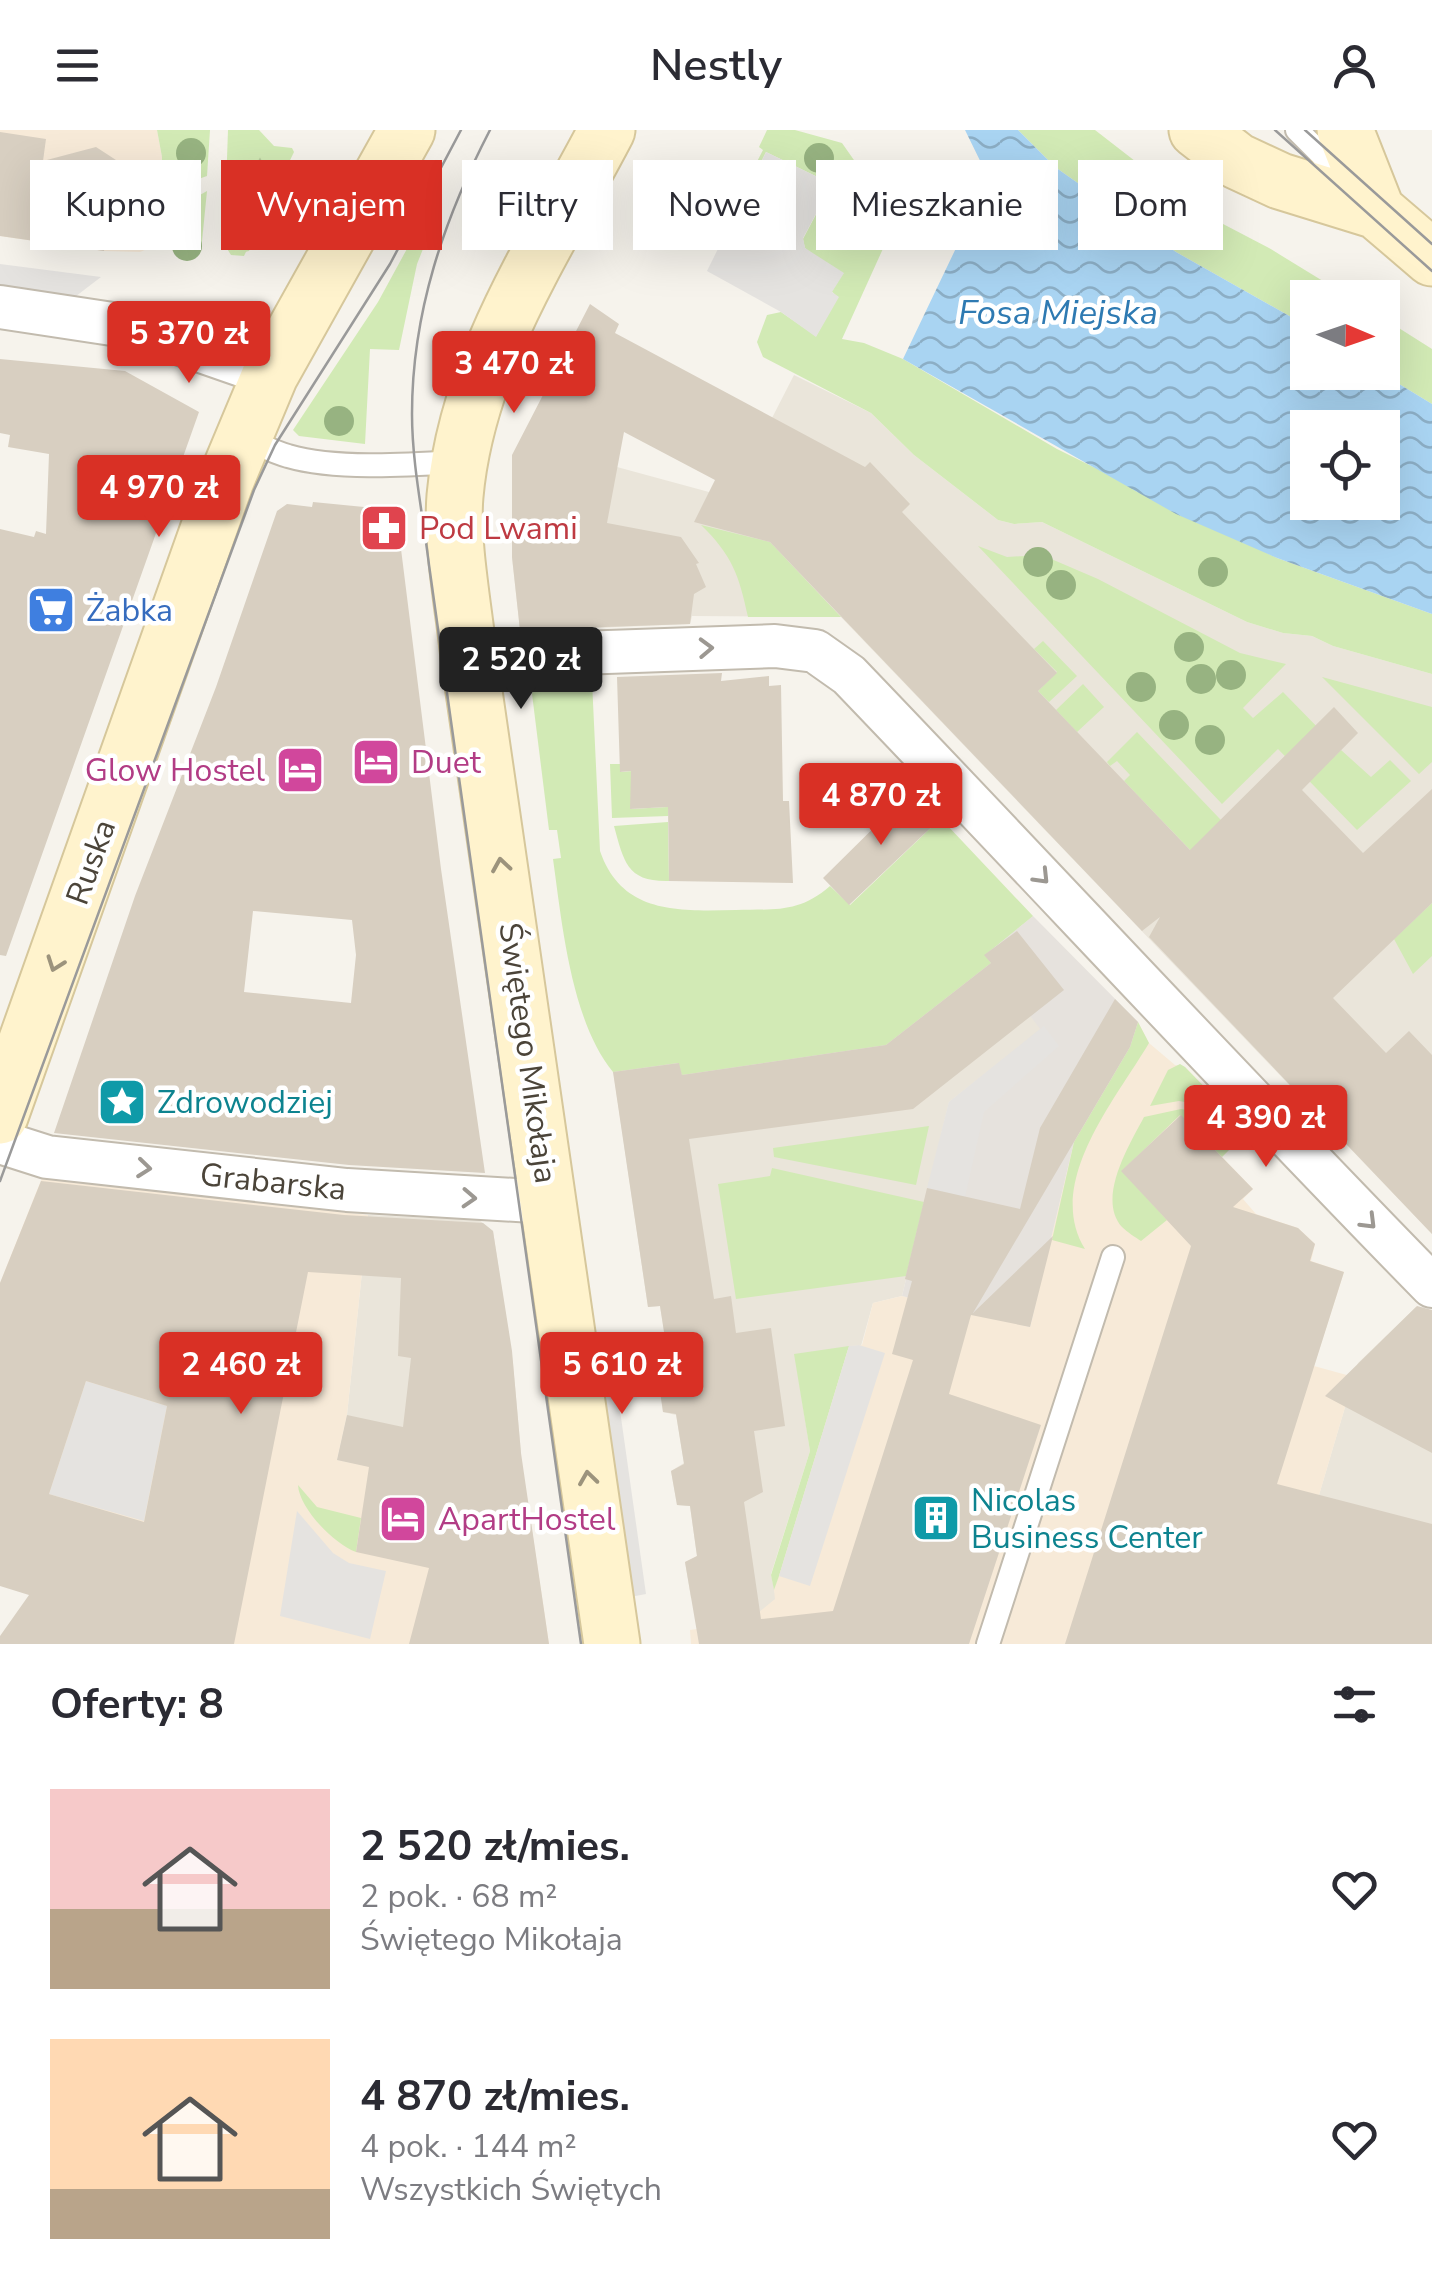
<!DOCTYPE html>
<html lang="pl">
<meta charset="utf-8">
<style>
body{margin:0;font-family:"Nunito Sans",sans-serif;background:#f7f7f7;color:#2b2b33;height:100vh;display:flex;flex-direction:column;font-size:38px;white-space:nowrap}
*{box-sizing:border-box;margin:0}
p{font-size:32px;color:#7c7c81}
.icon{flex:none;width:55px;height:55px;fill:none;stroke:currentColor;stroke-width:2;stroke-linecap:round;stroke-linejoin:round}
.map{position:relative;height:1514px;overflow:hidden}
.details{display:flex;flex-direction:column;background:#fff;flex:1}
.details>*{flex:none}
.banner{position:absolute;left:30px;top:30px;width:1372px;height:90px;display:flex;gap:20px}
.needle{width:65px;rotate:92deg}
.buttons{position:absolute;left:1290px;top:150px;display:grid;gap:20px}
.buttons a{display:grid;place-items:center;width:110px;height:110px;border-radius:0px;background:#fff;box-shadow:0 10px 40px #0002;font-size:50px}
.price{position:absolute;translate:-50% -85px;padding:0 22px;border-radius:10px;background:#d93025;color:#fff;font-size:32px;line-height:65px;filter:drop-shadow(0 2px 5px #0008)}
.price::after{content:'';position:absolute;left:50%;top:60px;width:30px;height:22px;margin-left:-15px;background:inherit;clip-path:polygon(0 0,100% 0,50% 100%)}
.price.on{background:#222;color:#fff}
ul{padding:0;list-style:none}
li{display:flex;align-items:center;gap:30px;height:250px;padding:0 50px}
li span{display:grid;place-items:center;flex:none;width:280px;height:200px;border-radius:0px;color:#555}
li>.icon{margin-inline-start:auto}
span .icon{width:120px;height:120px;fill:#fffc;stroke-width:1}
li b{font-size:42px}
h2{display:flex;justify-content:space-between;align-items:center;height:120px;padding:0 50px;font-size:42px}
.tag{padding:0 35px;border-radius:0px;background:#fff;box-shadow:0 10px 40px #0002;font-size:35px;line-height:90px}
.tag.on{background:#d93025;color:#fff}
header{display:flex;justify-content:space-between;align-items:center;height:130px;padding:0 50px;background:#fff;font-size:45px;font-weight:600}
.map>svg:first-child{display:block}
.residential{fill:#eae5da}
.commercial{fill:#f7ead8}
.industrial{fill:#e6e2dd}
.green{fill:#d2eab5}
.forest{fill:url(#forest-firs)}
.parking{fill:#e5e3e0}
.water{fill:url(#water-waves);fill-rule:evenodd}
.building{fill:#d8cfc1;fill-rule:evenodd}
.lines{fill:none;stroke-linecap:round;stroke-linejoin:round}
.lane-casing{stroke:#c2bbae;stroke-width:26}
.street-casing{stroke:#c2bbae;stroke-width:46}
.secondary-casing{stroke:#d6c79b;stroke-width:59}
.lane{stroke:#fff;stroke-width:22}
.street{stroke:#fff;stroke-width:42}
.secondary{stroke:#fff3cd;stroke-width:55}
.tram{stroke:#9a9a9a;stroke-width:2.5}
.tree{fill:#97b381}
.oneway{stroke:#9c9892}
.oneway2{stroke:#9c937c}
.labels{text-anchor:middle;dominant-baseline:central;stroke-width:9;stroke-linejoin:round;paint-order:stroke}
.health-label{font-size:32px;fill:#be3a42;stroke:#fff;text-anchor:start}
.shop-label{font-size:32px;fill:#366cbe;stroke:#fff;text-anchor:start}
.hotel-label{font-size:32px;fill:#b23c85;stroke:#fff;text-anchor:start}
.street-label{font-size:32px;fill:#4b4439;stroke:#fff}
.culture-label{font-size:32px;fill:#0d838f;stroke:#fff;text-anchor:start}
.water-label{font-size:35px;font-style:italic;fill:#2e7ab2;stroke:#fff}
</style>
<header><svg class="icon" aria-label="menu" viewBox="0 0 24 24"><path d="M4 6h16M4 12h16M4 18h16"/></svg>Nestly<svg class="icon" aria-label="person" viewBox="0 0 24 24"><circle cx="12" cy="8" r="4"/><path d="M4 21q1-7 8-7t8 7"/></svg></header>
<div class="map">
<svg width="1432" height="1514" viewBox="0 0 1432 1514">
<defs>
<pattern id="forest-firs" width="22" height="20" patternUnits="userSpaceOnUse" patternTransform="scale(2.5)"><rect width="22" height="20" fill="#d2eab5"/><path d="M5 1l3.5 6h-7zM16 11l3.5 6h-7z" fill="#b6ca9c"/></pattern>
<pattern id="water-waves" width="16" height="10" patternUnits="userSpaceOnUse" patternTransform="scale(2.5)"><rect width="16" height="10" fill="#a9d4f2"/><path d="M0 5q4-4 8 0t8 0" fill="none" stroke="#8caec5"/></pattern>
</defs>
<rect width="100%" height="100%" fill="#f6f3ec"/>
<path class="residential" d="M794 245 871 283 914 325 998 390 1014 394 1042 392 1247 492 1283 503 1312 506 1333 516 1432 544V1104L841 487 692 486 690 494 520 501 512 427 514 321 617 337 731 368Z
M1033 786 985 825 1041 899 949 972 902 1166 873 1173 861 1216 795 1225 810 1321 771 1444 776 1469 747 1493 691 1468 685 1432 697 1426 690 1376 677 1375 671 1341 684 1333 676 1285 663 1282 658 1247 670 1240 660 1176 648 1177 595 818Z
M368 1085 479 1090 493 1101 513 1234 521 1323 419 1349 337 1330 347 1285Z
M1416 1177 1432 1192V1514H1275L1358 1233Z"/>
<path class="commercial" d="M0 0H157L162 27 152 117 140 122 104 121 0 106Z
M1138 892 1149 913 1175 935 1185 937 1248 1001 1222 1027 1253 1059 1243 1069 1256 1084 1298 1098 1315 1114 1311 1131 1344 1142 1314 1236 1354 1247 1275 1514H691L690 1500 747 1492 775 1469 774 1460 849 1216 862 1215 873 1173 902 1166 1030 1197 1074 1012 1130 917Z
M42 1048 368 1085 347 1285 337 1330 527 1367 549 1514H59L106 1381 49 1364 0 1153Z"/>
<path class="industrial" d="M1033 786 1138 892 1130 917 1074 1012 1030 1197 902 1166 949 972 1040 899 985 825Z"/>
<path class="green" d="M157 0H210L207 46 190 52 161 49 162 27Z
M228 0H259L274 16 292 18 294 22 244 126 231 125 224 114Z
M767 0H795L842 13 896 90 842 209 864 213 903 229 1057 319 1277 428 1432 484V544L1333 516 1312 506 1283 503 1247 492 1042 392 1014 394 998 390 914 325 871 283 763 227 757 212 767 185 781 182 816 206 838 167C821 155 821 130 805 118L803 109 832 54 766 22 722 110 714 105 741 51 746 53 763 20 759 17Z
M1018 0H1095L1202 83 1269 118 1349 167 1308 168 1307 196 1176 122 1055 37Z
M207 61 201 121 152 117 154 95 187 100 191 70Z
M433 71 441 74 417 134 399 220 370 219 365 314 299 306 293 300 378 172Z
M1383 188 1432 219V274L1381 243Z
M701 395 770 412 841 487H748C739 445 732 425 701 395Z
M978 416 1007 427 1042 425 1098 449 1240 523 1286 534 1243 578 1253 588 1283 562 1327 607V625L1335 626 1341 620 1371 647 1390 630 1411 651 1357 700 1278 619 1222 674Z
M1043 511 1077 546 1049 572 1038 561 1057 542 1034 519Z
M1322 547 1432 577V632L1419 644Z
M592 551 600 721C622 785 680 781 736 780 776 779 799 783 830 756L850 775 938 691 911 661 913 659 1033 786 985 825 991 833 886 915 682 945 678 933 613 942C571 891 562 793 553 729L561 728 557 700H549L532 564 534 555 543 552Z
M1083 554 1104 577 1077 602 1056 580Z
M1137 602 1260 731 1195 725 1124 651 1130 645 1117 631 1110 636 1107 632Z
M610 634H620L621 642 632 641 633 671 630 679 668 677V686L612 688Z
M668 692 669 751C627 752 624 732 614 696Z
M1432 773V826L1413 844 1394 809Z
M1138 892 1149 913C1116 969 1044 1053 1085 1119L1052 1110 1074 1012 1130 917Z
M1180 934 1185 937 1226 979 1179 971 1150 976 1168 940Z
M1181 979 1234 987 1248 1001 1222 1027 1180 985 1122 1041 1167 1090 1141 1111C1135 1107 1127 1102 1122 1097 1096 1068 1130 1014 1144 987Z
M929 996 916 1055 774 1027 773 1018Z
M772 1038 924 1072 906 1146 736 1169 718 1054 770 1046Z
M849 1216 779 1446 774 1460 771 1445 810 1321 794 1224Z
M298 1355 317 1377 361 1388 356 1422C334 1414 299 1378 298 1355Z"/>
<path class="forest" d="M260 17 282 31 284 45 249 121 241 123 234 120C223 94 231 59 237 33Z"/>
<path class="parking" d="M766 22 832 54 803 108 805 118 844 143 832 162 839 167 816 207 781 182 707 141Z
M0 134 101 147 67 173 0 163Z
M1044 896 1059 916 984 982 965 1067 927 1058 949 972Z
M859 1215 885 1223 810 1456 779 1446 849 1216Z
M615 1245 646 1464 630 1467 598 1247Z
M86 1251 167 1276 144 1391 49 1364Z
M297 1381 333 1423 349 1433 386 1441 370 1509 280 1486Z"/>
<path class="water" d="M965 0H1018L1055 37 1176 122 1307 196 1308 242 1381 243 1432 274V484L1277 428 1176 384 903 229 989 49ZM1308 298H1382V372H1308Z"/>
<path class="building" d="M0 2 46 9 43 31 96 17 116 30 104 121 0 106Z
M590 174 619 194 615 203 865 337 870 332 910 374 902 382 1057 543 1038 561 1190 720 1334 577 1358 603 1302 660 1363 723 1432 659V773L1333 868 1386 923 1409 901 1432 925V1104L1149 807 1160 787 1142 801 770 412 694 392 715 350 624 302 607 393 681 407 699 433 696 434 706 457 694 464 690 494 520 500 512 427V325Z
M0 229 125 241 199 282 6 826 0 825V399L34 407 36 401 46 404 49 324 8 317 10 305 0 303Z
M313 372 364 377V382L386 383 398 395 441 739 485 1043 349 1035 54 1003 135 766 216 557 277 381 287 374 312 377ZM253 781 352 790 356 825 351 873 244 862Z
M722 543 721 551 769 546V556L781 555 783 671H789L793 753 669 751 668 677 630 679 631 641 620 642 617 547Z
M911 661 939 690 849 775 823 748Z
M1017 801 1064 860 913 979 689 1009 714 1169 731 1166 736 1203 771 1198 785 1296 754 1301 763 1362 744 1372 761 1489 833 1481 913 1230 892 1224 912 1151 905 1149 927 1058 1020 1079 1040 998 1115 869 1138 892 1130 917 973 1183 1053 1106 1030 1197 971 1185 949 1264 1041 1295 969 1514H699L685 1432 697 1426 690 1376 677 1375 671 1341 684 1334 676 1284 663 1282 658 1247 670 1240 660 1176 648 1177 613 942 679 933 682 945 886 915 991 833 984 825Z
M1181 985 1253 1059 1233 1077 1298 1098 1315 1114 1310 1131 1344 1142 1277 1354 1432 1394V1514H1065L1191 1116 1121 1041Z
M41 1051 344 1085 483 1093 493 1101 512 1221 521 1323 549 1514H409L429 1438 356 1422 369 1337 337 1330 347 1285 403 1297 411 1228 398 1226 401 1148 308 1142 234 1514H0V1506L29 1465 0 1456V1153ZM86 1251 167 1276 144 1392 49 1364Z
M1417 1176 1432 1180V1323L1325 1266Z"/>
<g class="lines">
<g class="lane-casing">
<path id="lane" d="M1297 0 1347 50
M244 308C258 314 273 322 288 326 336 340 409 335 460 332
M988 1514 1113 1127"/>
</g>
<g class="street-casing">
<path id="street" d="M0 177 132 197 270 245
M469 527 775 516 815 521 849 545C1044 748 1235 955 1432 1156
M0 1012 47 1027 347 1060 549 1072"/>
</g>
<g class="secondary-casing">
<path id="secondary" d="M607 0C546 117 467 231 455 366 451 411 464 480 469 527L612 1514
M1197 0 1237 31 1280 51 1377 81 1432 128
M1345 0 1377 81
M0 986 226 350 270 245 407 0"/>
</g>
<use href="#lane" class="lane"/>
<use href="#street" class="street"/>
<use href="#secondary" class="secondary"/>
<path class="tram" d="M490 0C444 89 412 182 412 284 412 334 423 385 429 435L581 1514
M1275 0 1432 141
M1305 0 1432 114
M0 1051 254 360 275 315 390 134 461 0"/>
</g>
<g class="tree">
<circle cx="191" cy="23" r="15"/>
<circle cx="819" cy="28" r="15"/>
<circle cx="727" cy="88" r="15"/>
<circle cx="187" cy="116" r="15"/>
<circle cx="339" cy="291" r="15"/>
<circle cx="1038" cy="432" r="15"/>
<circle cx="1213" cy="442" r="15"/>
<circle cx="1061" cy="455" r="15"/>
<circle cx="1189" cy="517" r="15"/>
<circle cx="1231" cy="545" r="15"/>
<circle cx="1201" cy="549" r="15"/>
<circle cx="1141" cy="557" r="15"/>
<circle cx="1174" cy="595" r="15"/>
<circle cx="1210" cy="610" r="15"/>
</g>
<defs><path id="oneway-chevron" d="M-2-3.5L2.5 0L-2 3.5" fill="none" stroke-width="1.6" stroke-linecap="round" stroke-linejoin="round" transform="scale(2.5)"/></defs>
<g class="oneway">
<use href="#oneway-chevron" transform="translate(706 518) rotate(-2)"/>
<use href="#oneway-chevron" transform="translate(1042 747) rotate(46)"/>
<use href="#oneway-chevron" transform="translate(144 1038) rotate(6)"/>
<use href="#oneway-chevron" transform="translate(469 1068) rotate(3)"/>
<use href="#oneway-chevron" transform="translate(1369 1092) rotate(45)"/>
</g>
<g class="oneway2">
<use href="#oneway-chevron" transform="translate(501 735) rotate(-99)"/>
<use href="#oneway-chevron" transform="translate(55 834) rotate(110)"/>
<use href="#oneway-chevron" transform="translate(588 1348) rotate(-98)"/>
</g>
<defs>
<g id="pharmacy-square" transform="scale(2.5)"><rect x="-9" y="-9" width="18" height="18" rx="4" fill="#e0444e" stroke="#fff"/><path d="M-2-6h4v4h4v4h-4v4h-4v-4h-4v-4h4Z" fill="#fff"/></g>
<g id="supermarket-square" transform="scale(2.5)"><rect x="-9" y="-9" width="18" height="18" rx="4" fill="#3f7fe0" stroke="#fff"/><path d="M-6-5.5h2.5l.6 2H6L4.5 2H-2.5L-4.4-4H-6ZM-1.5 3.2a1.3 1.3 0 1 0 .1 0ZM3 3.2a1.3 1.3 0 1 0 .1 0Z" fill="#fff"/></g>
<g id="hotel-square" transform="scale(2.5)"><rect x="-9" y="-9" width="18" height="18" rx="4" fill="#d1479c" stroke="#fff"/><path d="M-6-4.5h1.5V1H6V5H4.5V3h-9V5H-6ZM-4 0a1.8 1.8 0 1 1 3.6 0ZM.5 0V-2.5h3Q6-2.5 6 0Z" fill="#fff"/></g>
<g id="sight-square" transform="scale(2.5)"><rect x="-9" y="-9" width="18" height="18" rx="4" fill="#0f9aa8" stroke="#fff"/><path d="M0-6L1.8-2.2L6-1.7L2.9 1.2L3.7 5.4L0 3.3L-3.7 5.4L-2.9 1.2L-6-1.7L-1.8-2.2Z" fill="#fff"/></g>
<g id="building-square" transform="scale(2.5)"><rect x="-9" y="-9" width="18" height="18" rx="4" fill="#0f9aa8" stroke="#fff"/><path d="M-4-6H4V6H1V3H-1V6H-4ZM-2.5-4.3h1.7v1.8h-1.7ZM.8-4.3h1.7v1.8H.8ZM-2.5-1h1.7V.8h-1.7ZM.8-1h1.7V.8H.8Z" fill="#fff"/></g>
</defs>
<g fill-rule="evenodd">
<use href="#pharmacy-square" x="384" y="398"/>
<use href="#supermarket-square" x="51" y="480"/>
<use href="#hotel-square" x="376" y="632"/>
<use href="#hotel-square" x="300" y="640"/>
<use href="#sight-square" x="122" y="972"/>
<use href="#building-square" x="936" y="1388"/>
<use href="#hotel-square" x="403" y="1389"/>
</g>
<g class="labels">
<g class="health-label">
<text x="419" y="398">Pod Lwami</text>
</g>
<g class="shop-label">
<text x="86" y="480">Żabka</text>
</g>
<g class="hotel-label">
<text x="411" y="632">Duet</text>
<text x="265" y="640" text-anchor="end">Glow Hostel</text>
<text x="438" y="1389">ApartHostel</text>
</g>
<g class="street-label">
<text transform="translate(91 732) rotate(-70)">Ruska</text>
<text transform="translate(528 923) rotate(82)">Świętego Mikołaja</text>
<text transform="translate(273 1052) rotate(6)">Grabarska</text>
</g>
<g class="culture-label">
<text x="157" y="972">Zdrowodziej</text>
<text x="971" y="1370">Nicolas<tspan x="971" dy="37">Business Center</tspan></text>
</g>
<g class="water-label">
<text x="1058" y="182">Fosa Miejska</text>
</g>
</g>
</svg>
<div class="buttons">
<a><svg class="needle" viewBox="-14 -14 28 28"><path d="M0-13l5 13h-10z" fill="#e53935"/><path d="M0 13l5-13h-10z" fill="#7c7c81"/></svg></a>
<a><svg class="icon" aria-label="locate" viewBox="0 0 24 24"><circle cx="12" cy="12" r="6"/><path d="M12 2v4M12 18v4M2 12h4M18 12h4"/></svg></a>
</div>
<b class="price" style="left:189px;top:256px">5 370 zł</b>
<b class="price" style="left:514px;top:286px">3 470 zł</b>
<b class="price" style="left:159px;top:410px">4 970 zł</b>
<b class="price on" style="left:521px;top:582px">2 520 zł</b>
<b class="price" style="left:881px;top:718px">4 870 zł</b>
<b class="price" style="left:1266px;top:1040px">4 390 zł</b>
<b class="price" style="left:241px;top:1287px">2 460 zł</b>
<b class="price" style="left:622px;top:1287px">5 610 zł</b>
<div class="banner">
<a class="tag">Kupno</a>
<a class="tag on">Wynajem</a>
<a class="tag">Filtry</a>
<a class="tag">Nowe</a>
<a class="tag">Mieszkanie</a>
<a class="tag">Dom</a>
</div>
</div>
<section class="details">
<h2>Oferty: 8<svg class="icon" aria-label="filters" viewBox="0 0 24 24"><path d="M4 7h16M4 17h16"/><circle cx="9" cy="7" r="2"/><circle cx="15" cy="17" r="2"/></svg></h2>
<ul>
<li><span style="background:linear-gradient(#f6c9c9 60%,#b9a48a 0)"><svg class="icon" aria-label="home" viewBox="0 0 24 24"><path d="M3 11l9-7 9 7M6 9v11h12V9"/></svg></span><div><b>2 520 zł/mies.</b><p>2 pok. · 68 m²</p><p>Świętego Mikołaja</p></div><svg class="icon" aria-label="heart" viewBox="0 0 24 24"><path d="M12 20l-8-8c-3-5 5-10 8-4 3-6 11-1 8 4z"/></svg></li>
<li><span style="background:linear-gradient(#ffd9b3 75%,#b9a48a 0)"><svg class="icon" aria-label="home" viewBox="0 0 24 24"><path d="M3 11l9-7 9 7M6 9v11h12V9"/></svg></span><div><b>4 870 zł/mies.</b><p>4 pok. · 144 m²</p><p>Wszystkich Świętych</p></div><svg class="icon" aria-label="heart" viewBox="0 0 24 24"><path d="M12 20l-8-8c-3-5 5-10 8-4 3-6 11-1 8 4z"/></svg></li>
</ul>
</section>
